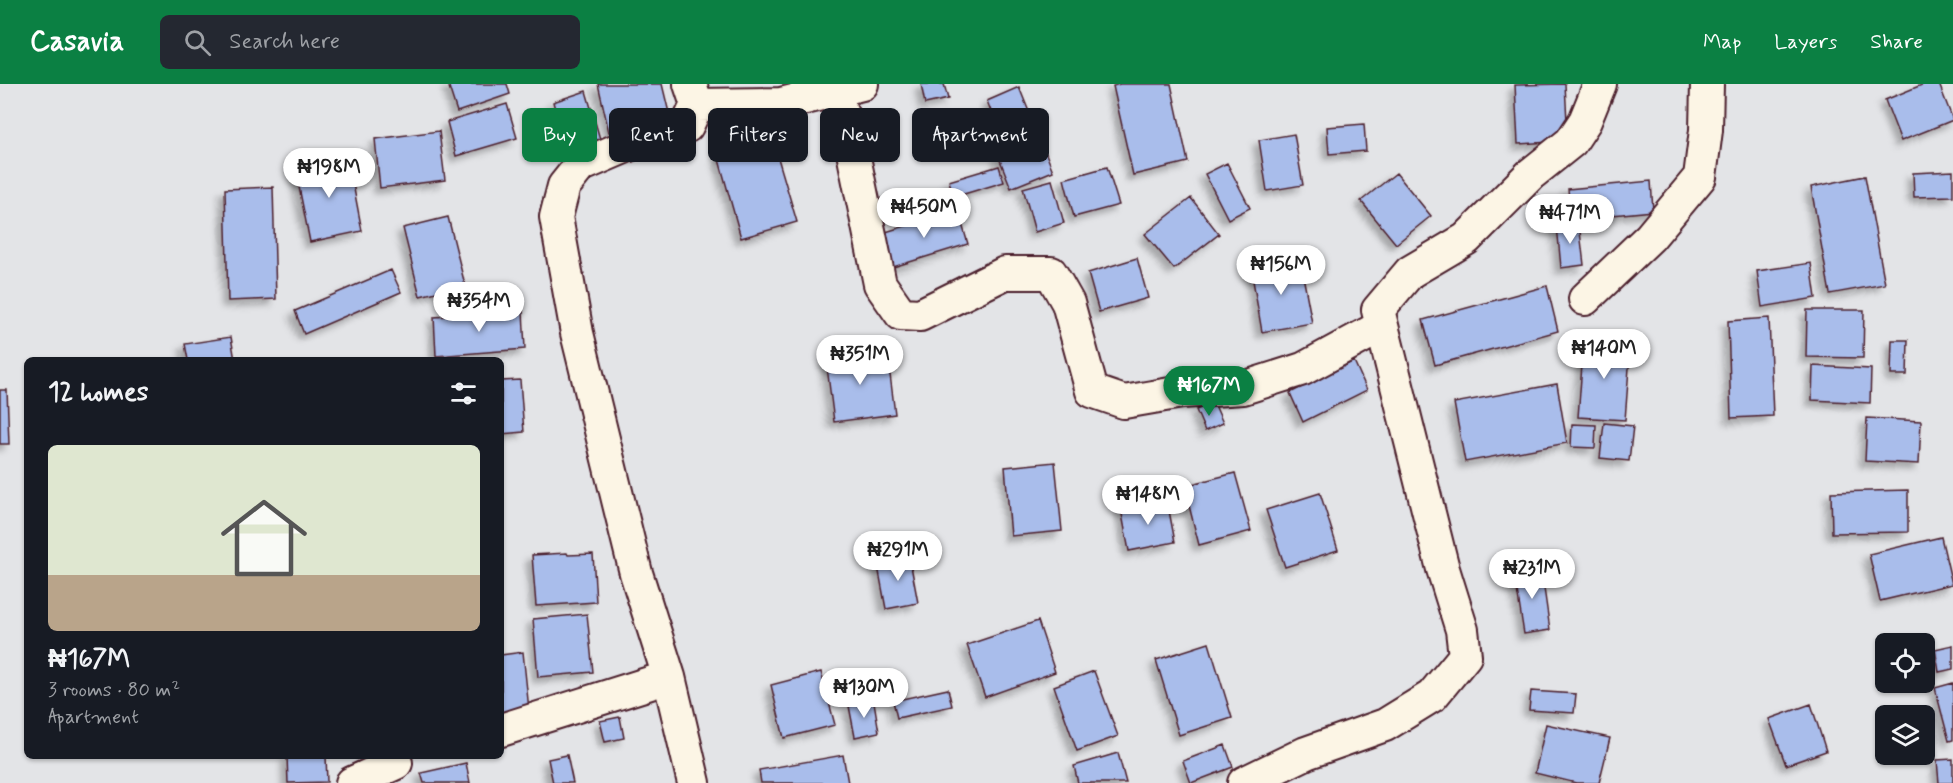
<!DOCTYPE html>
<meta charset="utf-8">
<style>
body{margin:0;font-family:Mynerve,sans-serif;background:#242831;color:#f1f3f6;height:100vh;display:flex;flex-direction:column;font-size:22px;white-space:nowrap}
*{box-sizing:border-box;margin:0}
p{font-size:20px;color:#9ea1a6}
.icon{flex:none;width:33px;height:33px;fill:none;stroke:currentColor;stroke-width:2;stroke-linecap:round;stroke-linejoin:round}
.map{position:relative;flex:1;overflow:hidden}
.sheet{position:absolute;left:24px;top:273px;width:480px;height:402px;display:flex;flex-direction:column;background:#171b24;border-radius:9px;box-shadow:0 2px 4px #0004}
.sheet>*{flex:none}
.banner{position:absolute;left:522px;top:24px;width:570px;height:54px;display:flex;gap:12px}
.tools{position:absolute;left:1875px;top:549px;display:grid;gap:12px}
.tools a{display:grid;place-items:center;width:60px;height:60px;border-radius:9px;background:#171b24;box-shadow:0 2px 4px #0004;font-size:30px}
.price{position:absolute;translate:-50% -51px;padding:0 14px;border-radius:21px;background:#fff;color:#222;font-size:20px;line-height:39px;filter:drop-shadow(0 2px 3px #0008)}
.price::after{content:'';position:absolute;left:50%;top:36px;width:18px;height:14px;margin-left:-9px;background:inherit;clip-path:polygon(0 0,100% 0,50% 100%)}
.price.on{background:#0b8043;color:#fff}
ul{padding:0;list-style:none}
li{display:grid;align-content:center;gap:12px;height:318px;padding:0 24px}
li span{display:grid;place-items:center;height:186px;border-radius:9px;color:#555}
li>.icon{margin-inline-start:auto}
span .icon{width:108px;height:108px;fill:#fffc;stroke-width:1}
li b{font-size:26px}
h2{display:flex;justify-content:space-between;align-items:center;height:72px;padding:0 24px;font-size:26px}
.tag{padding:0 21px;border-radius:9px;background:#171b24;box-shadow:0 2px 4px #0004;font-size:21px;line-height:54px}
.tag.on{background:#0b8043;color:#fff}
header{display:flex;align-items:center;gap:36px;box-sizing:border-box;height:84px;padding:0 30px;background:#0b8043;color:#fff}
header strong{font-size:28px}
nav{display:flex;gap:33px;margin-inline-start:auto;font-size:21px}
.search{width:420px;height:54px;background:#242831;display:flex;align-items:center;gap:15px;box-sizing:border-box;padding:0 21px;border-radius:9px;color:#9ea1a6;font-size:22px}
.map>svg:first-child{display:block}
.building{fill:#a9bdeb;stroke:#4a1f2b;stroke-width:1.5;filter:url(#shadow)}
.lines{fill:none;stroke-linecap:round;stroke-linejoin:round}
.minor-casing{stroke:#4a1f2b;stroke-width:36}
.minor{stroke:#fcf5e5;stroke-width:32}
</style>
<header>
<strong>Casavia</strong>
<div class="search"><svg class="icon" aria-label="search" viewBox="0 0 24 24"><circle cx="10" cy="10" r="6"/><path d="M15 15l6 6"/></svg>Search here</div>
<nav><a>Map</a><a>Layers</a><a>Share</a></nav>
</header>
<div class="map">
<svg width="1953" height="699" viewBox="0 0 1953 699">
<defs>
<filter id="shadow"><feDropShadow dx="-5.5" dy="5.5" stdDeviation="3" flood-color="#0004"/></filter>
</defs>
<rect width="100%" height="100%" fill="#e3e4e7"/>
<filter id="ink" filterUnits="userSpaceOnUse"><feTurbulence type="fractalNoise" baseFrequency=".0167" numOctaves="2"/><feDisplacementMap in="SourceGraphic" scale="12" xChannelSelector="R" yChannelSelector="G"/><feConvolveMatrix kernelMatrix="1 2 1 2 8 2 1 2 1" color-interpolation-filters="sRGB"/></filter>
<g filter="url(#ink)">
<path class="building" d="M448 0H507L510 10 457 28Z
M598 0H662L670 33 609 48Z
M921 0H944L948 15 925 20Z
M1120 0H1171L1188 78 1133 91 1113 2Z
M1565 0 1568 57 1518 60 1515 1Z
M1924 0H1939L1953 36 1901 57 1885 16Z
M1019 3 1053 87 1011 104 998 71 1007 68 987 17Z
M586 7 600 55 566 65 553 18Z
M507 20 517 54 456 72 447 38Z
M1364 40 1366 67 1329 70 1327 43Z
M439 47 445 96 380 104 375 55Z
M1294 50 1303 101 1267 107 1259 56Z
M773 57 797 138 741 154 718 72Z
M348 73 362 147 310 158 295 83Z
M1227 79 1250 124 1228 135 1205 90Z
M999 82 1004 98 954 113 949 97Z
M1107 83 1119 121 1074 133 1064 95Z
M1953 87V112L1914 113 1913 89Z
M1396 89 1431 132 1396 160 1361 117Z
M1865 92 1885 200 1830 210 1811 103Z
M1052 96 1064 139 1035 148 1023 104Z
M1651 97 1653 127 1571 135 1568 105Z
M273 103 276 215 228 217 225 105Z
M1191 114 1219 150 1174 185 1145 150Z
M958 126 968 160 890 184 879 150Z
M448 133 465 201 420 212 403 144Z
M1579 139 1584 181 1561 184 1557 141Z
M1137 174 1148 214 1099 228 1088 189Z
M1300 176 1312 239 1262 248 1251 185Z
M1811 179 1816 214 1762 223 1757 187Z
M391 186 401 208 304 250 295 227Z
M1547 202 1558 247 1435 281 1423 236Z
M1807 226H1864L1863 274 1806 273Z
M523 227 525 265 436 272 434 233Z
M1769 234 1773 332 1731 334 1728 237Z
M231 253 235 276H188L185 260Z
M1584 255 1631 258 1625 336 1578 333Z
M1892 256H1908L1907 291H1891Z
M887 267 895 330 834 338 826 275Z
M1354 277 1367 306 1303 338 1290 309Z
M1813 282 1871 285 1870 319 1812 316Z
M520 296 524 348 501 350V297Z
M1557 300 1567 359 1465 378 1454 319Z
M0 306H7L9 360H0Z
M1214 319 1223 339 1205 347 1196 326Z
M1867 334 1921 337 1919 380 1865 377Z
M1604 339 1633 342 1629 377 1600 374Z
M1572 340 1596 341 1595 364 1571 363Z
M1055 378 1062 447 1011 452 1005 383Z
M1235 389 1251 447 1199 461 1184 402Z
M1908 406V448L1832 449 1831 408Z
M1320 409 1338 466 1285 483 1266 426Z
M1167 416 1175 458 1129 467 1121 425Z
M1941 453 1952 500 1880 517 1869 470Z
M567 469 568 471 593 470 596 518 536 522 532 471Z
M909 471 918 519 886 525 877 477Z
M1541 483 1550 546 1524 550 1514 487Z
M587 530 593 588 538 593 533 535Z
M1038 537 1055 588 985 613 967 561Z
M1209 559 1232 634 1179 651 1156 576Z
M1953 561V585L1939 588 1935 565Z
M523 568 529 626 501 629V571Z
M1094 587 1118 652 1077 667 1054 602Z
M821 588 835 641 784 654 771 601Z
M1953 599V656L1949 657 1935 604Z
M948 605 952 622 897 634 893 617Z
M1531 607 1576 610 1574 629 1529 626Z
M874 618 879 648 855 653 849 622Z
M1811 620 1826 667 1786 681 1769 635Z
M620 633 624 654 605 658 600 637Z
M1546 640 1610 654 1599 699H1576L1535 689Z
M1225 661 1233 683 1191 699 1183 677Z
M1118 669 1126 699H1078L1074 682Z
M567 671 573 699H553L548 675Z
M843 671 848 699H761L759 686Z
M287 672H326L327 698 288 699Z
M1953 675V699H1939L1937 676Z
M466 679 470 699H424L421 689Z"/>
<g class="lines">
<g class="minor-casing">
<path id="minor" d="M690 0 697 21 687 42 652 51 580 82 564 102 556 133 577 249 636 489 669 593 694 699
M834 8 849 49 880 200 901 230 920 231 1005 189H1051L1068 219 1092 307 1124 318 1182 308 1243 304 1303 285 1382 242
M697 21 781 20 862 0
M1585 215 1650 153 1700 93 1706 46 1707 0
M501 646 669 593
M352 699 396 679
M1244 699 1306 669 1385 641 1432 612 1465 572 1462 546 1443 485 1378 226 1410 188 1466 155 1531 90 1571 58 1585 37 1600 0"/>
</g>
<use href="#minor" class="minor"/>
</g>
</g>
</svg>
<div class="tools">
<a><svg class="icon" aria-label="locate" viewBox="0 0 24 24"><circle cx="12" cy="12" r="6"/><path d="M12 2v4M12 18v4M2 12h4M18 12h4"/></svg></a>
<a><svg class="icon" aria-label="layers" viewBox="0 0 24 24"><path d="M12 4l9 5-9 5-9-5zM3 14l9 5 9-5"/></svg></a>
</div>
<b class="price" style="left:329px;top:115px">₦198M</b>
<b class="price" style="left:924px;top:155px">₦450M</b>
<b class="price" style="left:1570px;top:161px">₦471M</b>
<b class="price" style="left:1281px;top:212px">₦156M</b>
<b class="price" style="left:479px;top:249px">₦354M</b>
<b class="price" style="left:1604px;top:296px">₦140M</b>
<b class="price" style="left:860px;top:302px">₦351M</b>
<b class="price on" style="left:1209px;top:333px">₦167M</b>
<b class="price" style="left:1148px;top:442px">₦148M</b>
<b class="price" style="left:898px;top:498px">₦291M</b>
<b class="price" style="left:1532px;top:516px">₦231M</b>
<b class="price" style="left:864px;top:635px">₦130M</b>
<div class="banner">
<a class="tag on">Buy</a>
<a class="tag">Rent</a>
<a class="tag">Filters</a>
<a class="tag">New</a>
<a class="tag">Apartment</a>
</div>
<section class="sheet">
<h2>12 homes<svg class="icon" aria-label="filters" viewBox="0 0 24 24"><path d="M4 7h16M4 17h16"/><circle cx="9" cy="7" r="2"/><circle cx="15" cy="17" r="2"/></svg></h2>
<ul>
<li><span style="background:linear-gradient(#dfe7d0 70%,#b9a48a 0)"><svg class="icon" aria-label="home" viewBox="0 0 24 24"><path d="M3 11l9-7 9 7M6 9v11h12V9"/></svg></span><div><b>₦167M</b><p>3 rooms · 80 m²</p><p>Apartment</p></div></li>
</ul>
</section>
</div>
